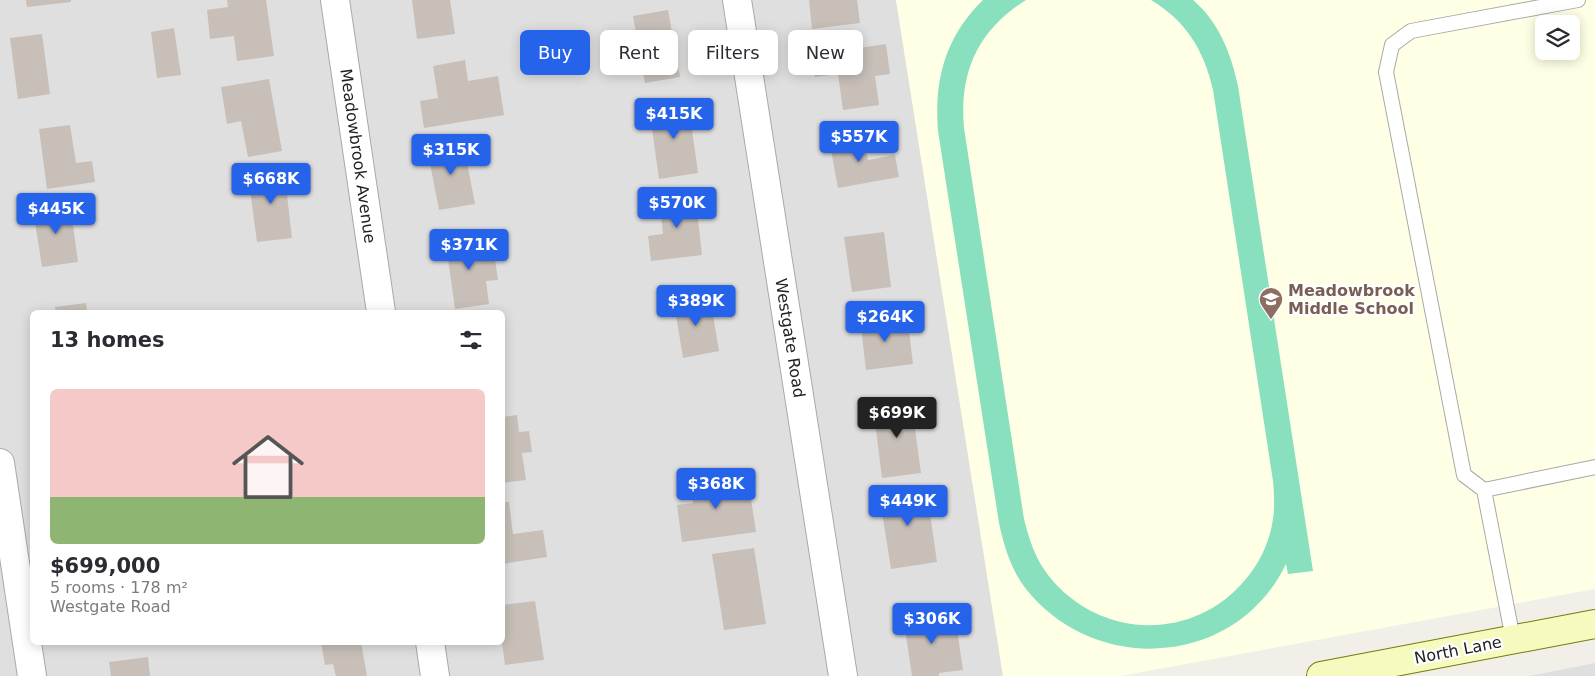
<!DOCTYPE html>
<meta charset="utf-8">
<style>
body{margin:0;font-family:"DejaVu Sans",sans-serif;background:#f7f7f7;color:#2b2b33;height:100vh;display:flex;flex-direction:column;font-size:19px;white-space:nowrap}
*{box-sizing:border-box;margin:0}
p{font-size:16px;color:#7c7c81}
.icon{flex:none;width:28px;height:28px;fill:none;stroke:currentColor;stroke-width:2;stroke-linecap:round;stroke-linejoin:round}
.map{position:relative;flex:1;overflow:hidden}
.details{position:absolute;left:30px;top:310px;width:475px;height:335px;display:flex;flex-direction:column;background:#fff;border-radius:8px;box-shadow:0 2px 12px #0003}
.details>*{flex:none}
.guide{position:absolute;left:520px;top:30px;width:475px;height:45px;display:flex;gap:10px}
.controls{position:absolute;left:1535px;top:15px;display:grid;gap:10px}
.controls a{display:grid;place-items:center;width:45px;height:45px;border-radius:8px;background:#fff;box-shadow:0 2px 12px #0003;font-size:25px}
.price{position:absolute;translate:-50% -42px;padding:0 11px;border-radius:5px;background:#2563eb;color:#fff;font-size:16px;line-height:32px;filter:drop-shadow(0 1px 2px #0008)}
.price::after{content:'';position:absolute;left:50%;top:30px;width:15px;height:11px;margin-left:-8px;background:inherit;clip-path:polygon(0 0,100% 0,50% 100%)}
.price.current{background:#222;color:#fff}
ul{padding:0;list-style:none}
li{display:grid;align-content:center;gap:10px;height:265px;padding:0 20px}
li span{display:grid;place-items:center;height:155px;border-radius:8px;color:#555}
li>.icon{margin-inline-start:auto}
span .icon{width:90px;height:90px;fill:#fffc;stroke-width:1}
li b{font-size:21px}
h2{display:flex;justify-content:space-between;align-items:center;height:60px;padding:0 20px;font-size:21px}
.pill{padding:0 18px;border-radius:8px;background:#fff;box-shadow:0 2px 12px #0003;font-size:18px;line-height:45px}
.pill.current{background:#2563eb;color:#fff}
.map>svg:first-child{display:block}
.residential{fill:#e0dfdf;fill-rule:evenodd}
.education{fill:#ffffe5;fill-rule:evenodd}
.pitch{fill:#88e0be}
.building{fill:#c7bfb8}
.lines{fill:none;stroke-linecap:round;stroke-linejoin:round}
.lane-casing{stroke:#a9a9a9;stroke-width:16}
.street-casing{stroke:#a9a9a9;stroke-width:30}
.secondary-casing{stroke:#707d05;stroke-width:30}
.lane{stroke:#fff;stroke-width:14}
.street{stroke:#fff;stroke-width:28}
.secondary{stroke:#f7fabf;stroke-width:28}
.labels{text-anchor:middle;dominant-baseline:central;stroke-width:4.5;stroke-linejoin:round;paint-order:stroke}
.street-label{font-size:16px;fill:#222;stroke:#fff}
.education-label{font-size:16px;font-weight:bold;fill:#785e54;stroke:#fff;text-anchor:start}
</style>
<div class="map">
<svg width="1595" height="676" viewBox="0 0 1595 676">
<rect width="100%" height="100%" fill="#f2efe9"/>
<path class="residential" d="M0 0H896L1003 676H0ZM32 312H502V642H32Z
M1595 663V676H1529Z"/>
<path class="education" d="M896 0H1595V589L1120 676H1003ZM1544 24H1571V51H1544Z"/>
<path class="pitch" d="M983 0H1026C978 30 959 72 964 128L1024 519C1029 539 1035 558 1048 575 1098 639 1192 643 1245 580 1260 563 1270 541 1273 519 1275 506 1274 494 1273 481L1213 90C1204 50 1186 21 1151 0H1193C1219 22 1231 54 1238 86L1313 571 1288 574 1286 564C1236 668 1095 676 1026 589 1011 570 1004 546 999 523L938 131C934 80 945 37 983 0Z"/>
<path class="building" d="M26 0H71V2L27 7Z
M227 0H266L274 56 237 61 234 36 210 39 207 10 228 7Z
M412 0H450L455 34 417 39Z
M809 0H857L860 23 812 29Z
M668 10 680 77 645 83 633 16Z
M174 28 181 75 157 78 151 32Z
M42 34 50 94 18 99 10 38Z
M886 44 890 74 875 76 879 105 843 110 838 74 815 77 812 55Z
M465 60 468 81 498 76 504 115 424 128 420 101 438 98 433 66Z
M269 79 282 151 248 157 241 121 227 124 221 87Z
M688 101 698 173 659 179 649 107Z
M70 125 76 163 92 161 95 182 47 189 39 129Z
M863 133 868 160 895 155 899 177 838 188 829 139Z
M463 142 475 204 439 210 427 148Z
M290 169 293 195H287L292 238 257 242 248 175Z
M695 193 702 255 651 261 648 236 663 234 659 197Z
M70 203 78 262 42 267 33 209Z
M479 232 482 261 495 259 498 280 486 281 489 304 455 309 445 237Z
M884 232 891 287 852 292 844 237Z
M710 297 719 351 683 358 674 303Z
M86 303 87 312H56L55 307Z
M894 314 896 333 909 331 913 364 866 370 860 318Z
M911 400 921 473 882 478 873 406Z
M517 415 519 432 529 431 532 452 522 453 526 480 502 483V417Z
M739 474 741 493 750 492 756 532 682 542 677 505 693 503 690 480Z
M926 486 937 562 891 569 879 493Z
M502 502H509L513 534 543 530 547 557 502 564Z
M754 548 766 624 724 630 712 554Z
M535 601 544 660 505 665 502 642V605Z
M938 610 941 625 956 623 963 670 939 673V676H912L903 615Z
M321 642H361L367 676H336L333 664 325 665Z
M148 657 150 676H111L109 662Z"/>
<g class="lines">
<g class="lane-casing">
<path id="lane" d="M1484 490 1595 467
M1513 639 1484 490 1464 475 1386 72 1392 45 1411 31 1578 0"/>
</g>
<g class="street-casing">
<path id="street" d="M335 0 381 312
M737 0 843 676
M0 463 32 676
M430 642 435 676"/>
</g>
<g class="secondary-casing">
<path id="secondary" d="M1321 676 1595 624"/>
</g>
<use href="#lane" class="lane"/>
<use href="#street" class="street"/>
<use href="#secondary" class="secondary"/>
</g>
<defs>
<g id="school-pin" transform="scale(1.25)"><path d="M0 17L-7.5 6A9.5 9.5 0 1 1 7.5 6Z" fill="#8d6e63" stroke="#fff"/><path d="M0-5L7-2L0 1L-7-2ZM-4 1L0 2.5L4 1V4Q0 6-4 4Z" fill="#fff"/></g>
</defs>
<g fill-rule="evenodd">
<use href="#school-pin" x="1271" y="299"/>
</g>
<g class="labels">
<g class="street-label">
<text transform="translate(358 156) rotate(82)">Meadowbrook Avenue</text>
<text transform="translate(790 338) rotate(81)">Westgate Road</text>
<text transform="translate(1458 650) rotate(-11)">North Lane</text>
</g>
<g class="education-label">
<text x="1288" y="290">Meadowbrook<tspan x="1288" dy="18">Middle School</tspan></text>
</g>
</g>
</svg>
<div class="controls">
<a><svg class="icon" aria-label="layers" viewBox="0 0 24 24"><path d="M12 4l9 5-9 5-9-5zM3 14l9 5 9-5"/></svg></a>
</div>
<b class="price" style="left:674px;top:140px">$415K</b>
<b class="price" style="left:859px;top:163px">$557K</b>
<b class="price" style="left:451px;top:176px">$315K</b>
<b class="price" style="left:271px;top:205px">$668K</b>
<b class="price" style="left:677px;top:229px">$570K</b>
<b class="price" style="left:56px;top:235px">$445K</b>
<b class="price" style="left:469px;top:271px">$371K</b>
<b class="price" style="left:696px;top:327px">$389K</b>
<b class="price" style="left:885px;top:343px">$264K</b>
<b class="price current" style="left:897px;top:439px">$699K</b>
<b class="price" style="left:716px;top:510px">$368K</b>
<b class="price" style="left:908px;top:527px">$449K</b>
<b class="price" style="left:932px;top:645px">$306K</b>
<div class="guide">
<a class="pill current">Buy</a>
<a class="pill">Rent</a>
<a class="pill">Filters</a>
<a class="pill">New</a>
</div>
<section class="details">
<h2>13 homes<svg class="icon" aria-label="filters" viewBox="0 0 24 24"><path d="M4 7h16M4 17h16"/><circle cx="9" cy="7" r="2"/><circle cx="15" cy="17" r="2"/></svg></h2>
<ul>
<li><span style="background:linear-gradient(#f6c9c9 70%,#8fb573 0)"><svg class="icon" aria-label="home" viewBox="0 0 24 24"><path d="M3 11l9-7 9 7M6 9v11h12V9"/></svg></span><div><b>$699,000</b><p>5 rooms · 178 m²</p><p>Westgate Road</p></div></li>
</ul>
</section>
</div>
